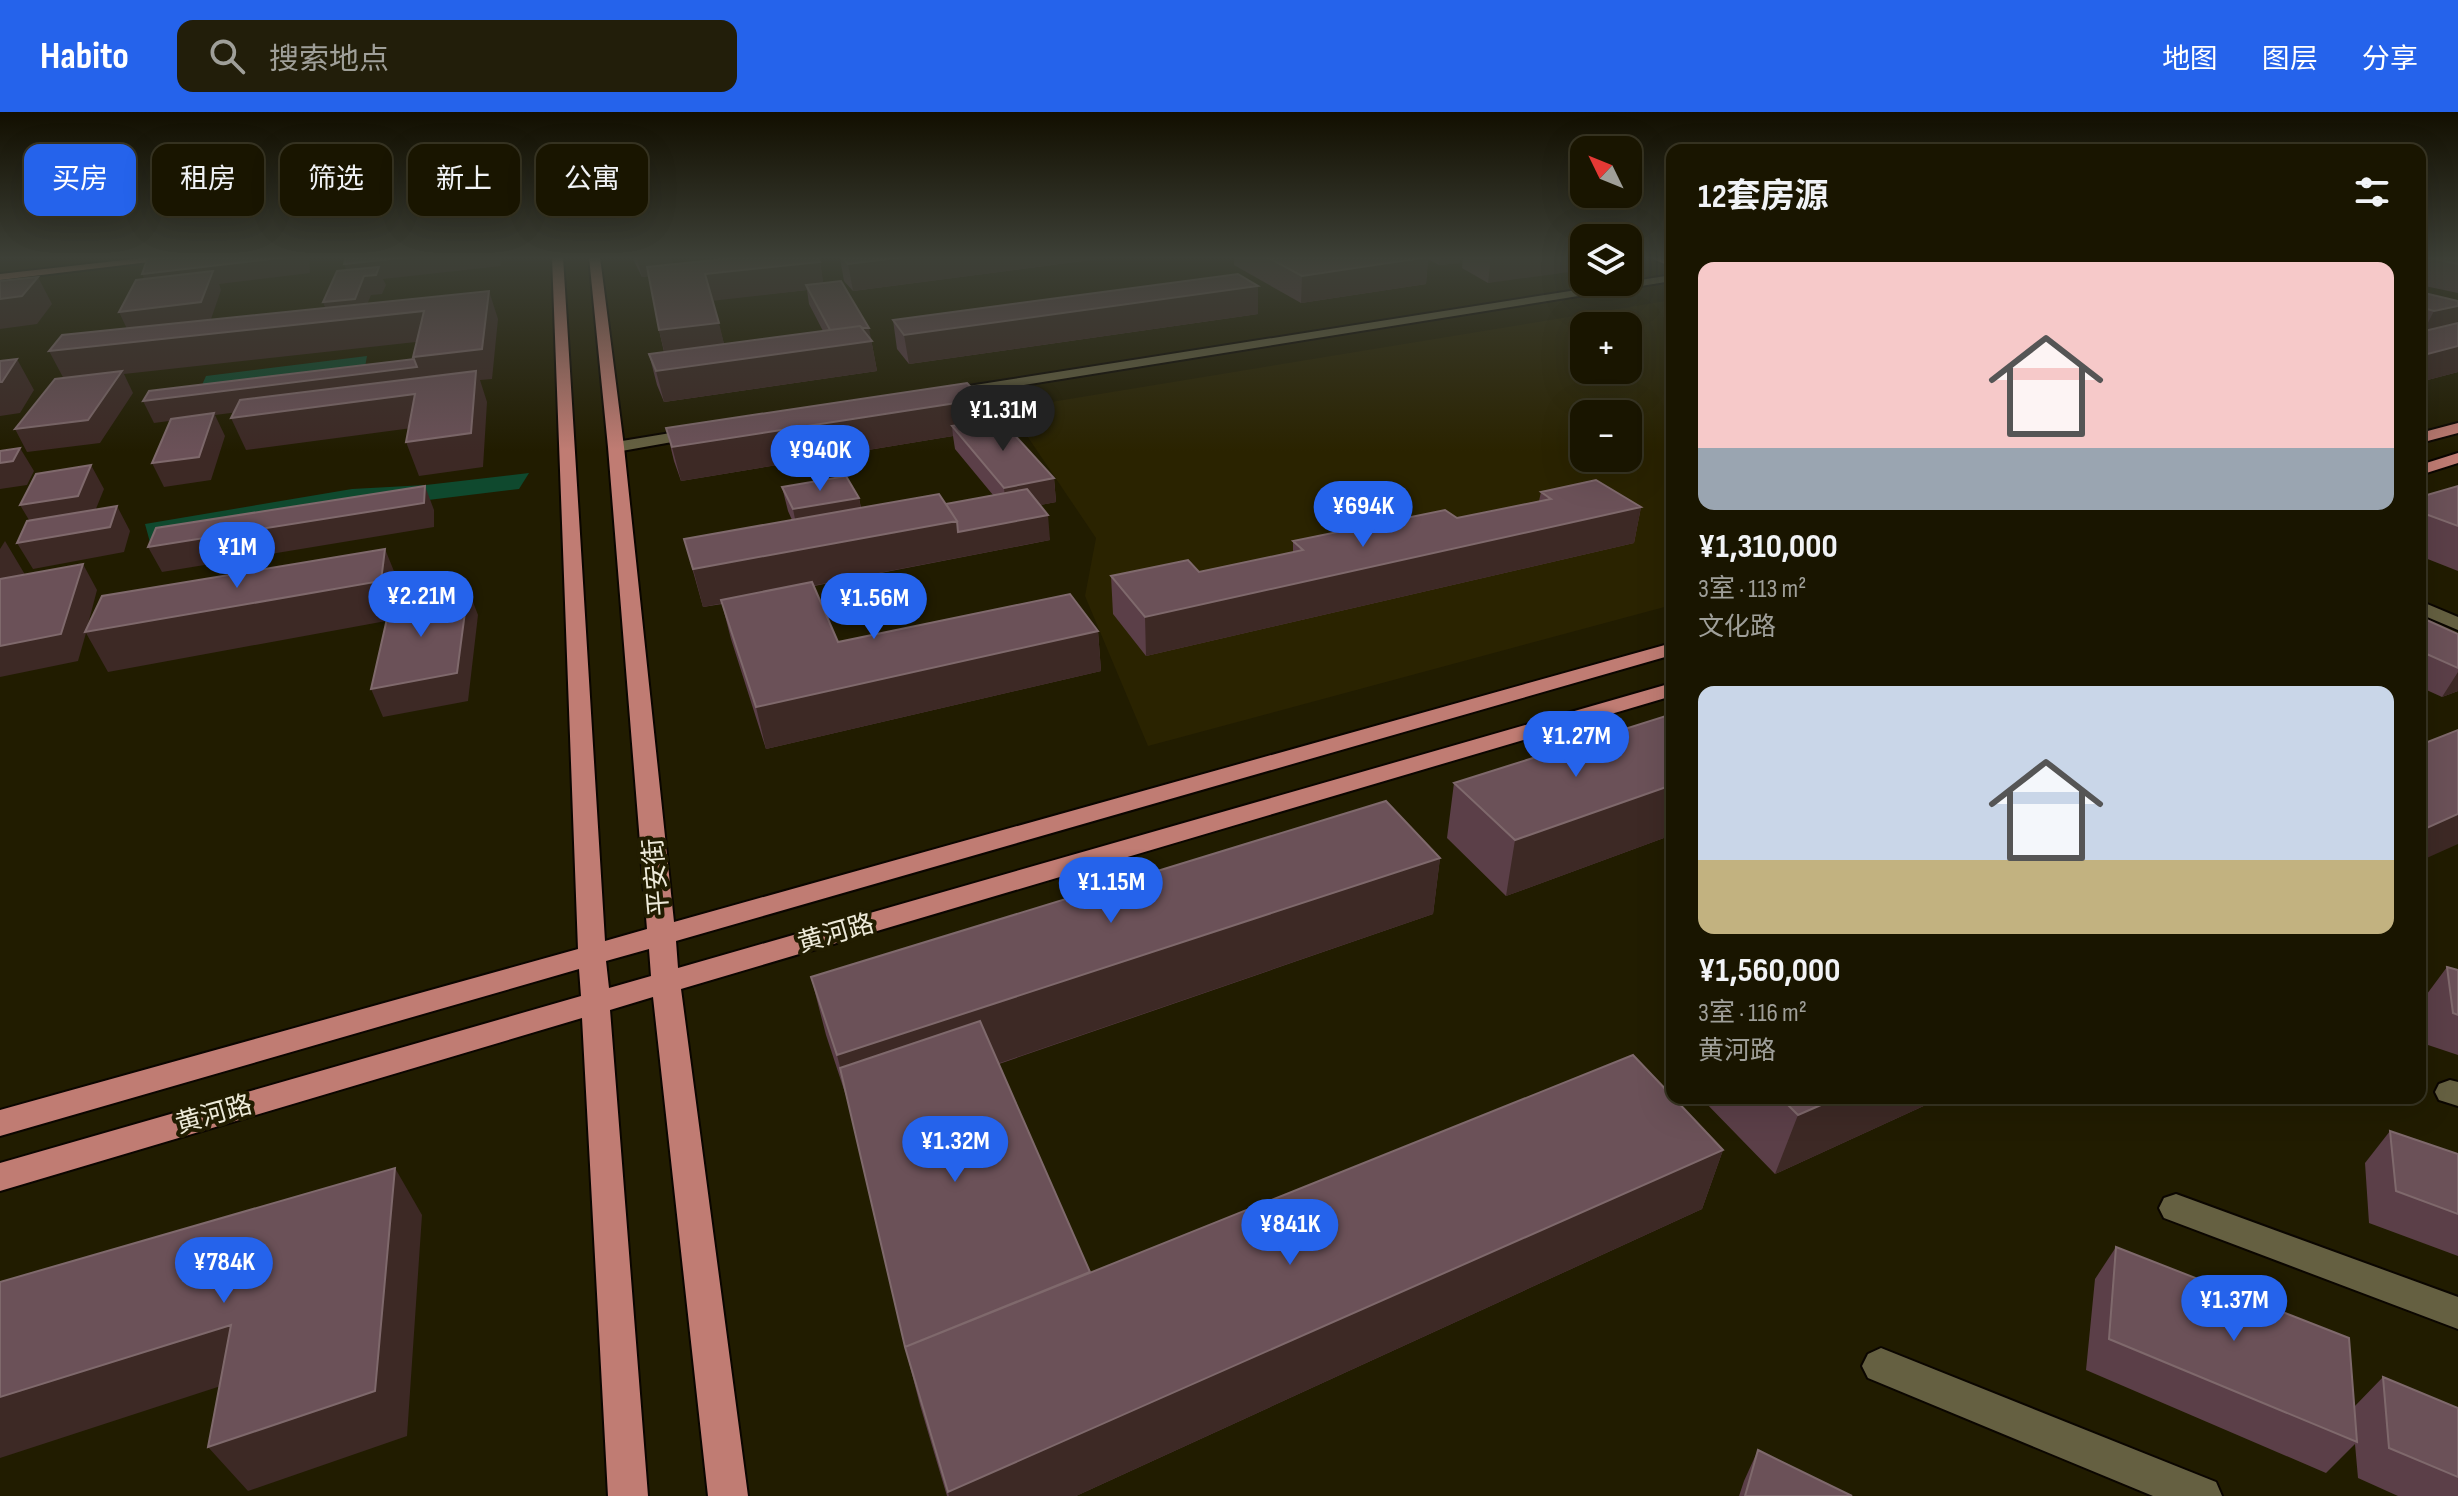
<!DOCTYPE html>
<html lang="zh">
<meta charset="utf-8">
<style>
body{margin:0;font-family:"Sofia Sans Condensed","Noto Sans SC",sans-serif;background:#221e0a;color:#f1f3f6;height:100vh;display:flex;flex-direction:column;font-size:30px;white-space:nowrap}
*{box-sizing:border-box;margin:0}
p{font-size:26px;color:#9f9f99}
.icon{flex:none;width:44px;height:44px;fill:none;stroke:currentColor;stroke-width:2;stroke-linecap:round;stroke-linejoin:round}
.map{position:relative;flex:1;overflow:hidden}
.panel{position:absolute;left:1666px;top:32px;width:760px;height:960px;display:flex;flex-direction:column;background:#191500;border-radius:16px;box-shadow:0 8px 32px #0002,0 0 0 2px #373422}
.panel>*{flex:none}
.top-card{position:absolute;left:24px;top:32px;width:760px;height:72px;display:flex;gap:16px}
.needle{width:52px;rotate:313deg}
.fabs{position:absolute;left:1570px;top:24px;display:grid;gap:16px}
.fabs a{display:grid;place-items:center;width:72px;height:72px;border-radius:16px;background:#191500;box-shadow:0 8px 32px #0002,0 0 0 2px #373422;font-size:40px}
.price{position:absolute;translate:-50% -68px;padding:0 18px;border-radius:28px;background:#2563eb;color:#fff;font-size:26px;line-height:52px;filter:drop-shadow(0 2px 4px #0008)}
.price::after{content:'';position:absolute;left:50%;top:48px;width:24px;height:18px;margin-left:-12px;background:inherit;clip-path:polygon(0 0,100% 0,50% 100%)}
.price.on{background:#222;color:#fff}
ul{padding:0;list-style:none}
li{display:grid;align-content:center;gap:16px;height:424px;padding:0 32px}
li span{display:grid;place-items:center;height:248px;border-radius:16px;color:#555}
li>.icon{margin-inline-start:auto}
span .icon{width:144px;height:144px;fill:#fffc;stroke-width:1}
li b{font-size:34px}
h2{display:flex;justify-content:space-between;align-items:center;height:96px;padding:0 32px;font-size:34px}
.chip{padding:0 28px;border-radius:16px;background:#191500;box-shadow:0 8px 32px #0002,0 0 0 2px #373422;font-size:28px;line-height:72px}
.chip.on{background:#2563eb;color:#fff}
header{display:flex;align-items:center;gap:48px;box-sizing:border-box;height:112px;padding:0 40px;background:#2563eb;color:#fff}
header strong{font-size:38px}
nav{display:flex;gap:44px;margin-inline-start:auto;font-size:28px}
.search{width:560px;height:72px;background:#221e0a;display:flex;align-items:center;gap:20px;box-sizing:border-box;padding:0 28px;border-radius:16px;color:#9f9f99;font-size:30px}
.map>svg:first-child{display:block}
.built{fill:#2a2300;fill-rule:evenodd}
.green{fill:#0f492e}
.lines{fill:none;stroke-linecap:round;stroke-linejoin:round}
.minor-casing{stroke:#0b0600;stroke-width:4}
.major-casing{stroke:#0b0600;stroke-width:4}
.minor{fill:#656041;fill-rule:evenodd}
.major{fill:#c07c73;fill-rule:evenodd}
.wall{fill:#5b3f48;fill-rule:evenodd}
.shaded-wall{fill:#3d2925}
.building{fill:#6b5158;stroke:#7f696c;stroke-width:2}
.labels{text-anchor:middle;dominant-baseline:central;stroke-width:8;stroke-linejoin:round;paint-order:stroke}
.street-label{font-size:26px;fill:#edead9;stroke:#211c00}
</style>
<header>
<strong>Habito</strong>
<div class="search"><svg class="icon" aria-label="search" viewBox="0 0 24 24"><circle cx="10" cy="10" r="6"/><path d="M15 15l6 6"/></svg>搜索地点</div>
<nav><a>地图</a><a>图层</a><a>分享</a></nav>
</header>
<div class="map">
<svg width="2458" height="1384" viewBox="0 0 2458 1384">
<rect width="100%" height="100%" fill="#211c00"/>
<path class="built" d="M1672 188V493L1148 634 1085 484 1096 426 1009 297ZM1584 214H1628V258H1584ZM1584 302H1628V346H1584Z"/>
<path class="green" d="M367 244 362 271 193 293 206 264Z
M529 361 519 377 420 389 151 434 145 412 352 377 426 373Z"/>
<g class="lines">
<g class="minor-casing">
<path id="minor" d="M1672 163V169L943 286 936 282 943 278Z
M701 316 706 318V324L616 340 608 335 616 330Z
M2420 489 2458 505V518L2420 502Z
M2450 968 2458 970V994L2439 988 2435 980 2439 972Z
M2176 1082 2458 1185V1217L2164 1106 2159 1096 2164 1086Z
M1881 1236 2216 1370 2222 1384H2153L1868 1266 1862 1254 1868 1242Z"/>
</g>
<g class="major-casing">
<path id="major" d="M151 145H190L0 168V162Z
M552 145H563L605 829 647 817 608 335 589 145H600L624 335 674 810 1672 531V543L676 829 678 856 1672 571V584L681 877 748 1384H708L653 885 610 898 648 1384H608L582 906 0 1079V1051L581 884 579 857 0 1024V998L578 837ZM649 837 651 864 609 876 606 849Z
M1652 145 1672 148V155L1653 147Z
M2458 311V321L2420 331V321Z
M2458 341V351L2420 363V353Z"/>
</g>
<use href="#minor" class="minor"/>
<use href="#major" class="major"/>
</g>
<path class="wall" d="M632 145H671L673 152 820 150 823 171 871 227 877 259 664 290 657 273 649 242 664 240 659 218 649 164 642 165ZM807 178 809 192 823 219 724 232 712 188Z
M837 145H1113L853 179 844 169 840 146Z
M1234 145H1460V151L1439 153 1428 147 1426 172 1301 191 1234 153Z
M1463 145H1584L1488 171 1462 156Z
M2420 145H2458V181L2420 173Z
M2420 180 2457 212 2458 211V260L2420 270Z
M1258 202 909 252 897 237 893 208Z
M984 309 1054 366 1056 390 1040 393 1050 428 814 474 838 530 1098 519 1101 559 766 637 731 527 722 492 703 495 684 427 792 408 788 399 782 375 859 386 861 396 946 392 993 383 955 337 953 324 681 369 674 349 666 316Z
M2458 374V459L2420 444V385Z
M1541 380 1641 395 1634 431 1146 544 1113 502 1111 464 1199 460 1293 440V429L1457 406 1539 389Z
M2420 505 2458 522V579L2442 585 2420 575Z
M1672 602V723L1506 784 1447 726 1454 671Z
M1440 746 1433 802 999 952 1090 1160 1723 1038 1702 1097 1076 1384H947L920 1293 905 1235 848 990 826 923 811 865Z
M2447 855 2458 858V943L2428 933 2424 886Z
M1701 986H1941L1775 1062Z
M2390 1019 2458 1042V1144L2369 1111 2365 1051Z
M2116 1135 2354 1295 2383 1265 2458 1296V1384H2398L2358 1366 2355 1332 2326 1361 2086 1258 2095 1167Z
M1758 1338 1852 1384H1739L1744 1369Z"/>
<path class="shaded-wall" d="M287 145H309L310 161 219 172 221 178 210 210 128 219 119 200 150 180 142 162Z
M367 145H500L501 154 383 167 386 173 382 182 371 183 362 205 424 199 434 228 124 262 133 281 100 331 27 340 15 317 65 269 49 239 330 209 323 190 351 170 344 152Z
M651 145H671L675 161 642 165 637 147Z
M689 145H715L689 148Z
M904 145H1113L853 179 848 152Z
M1428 145 1426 172 1301 191 1302 164Z
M1440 145H1460V151L1439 153Z
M1491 145H1584V158L1488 171Z
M820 150 824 176 806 173 807 178 711 189 705 162Z
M38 165 52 192 37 212 0 217V187Z
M1258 174V202L909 252 904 223Z
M489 179 498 207 492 267 480 268 487 290 483 355 419 364 406 330 475 269 215 303 225 324 211 368 164 375 152 351 214 303 154 311 143 289 417 255 413 245Z
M2458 194V209L2452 220 2420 226 2434 199Z
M719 211 726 240 666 247 659 218Z
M869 216 877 259 664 290 656 259 831 220Z
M2458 234V260L2420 270V244Z
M17 247 34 278 20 301 0 304V270Z
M415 282 427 314 246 338 231 306Z
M982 287 985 319 952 314 953 324 681 369 672 335Z
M20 336 34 359 27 373 0 377V351Z
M91 353 104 377 91 409 35 418 20 393Z
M1054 366 1056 390 1006 400 1004 376Z
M425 374 434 398V415L162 460 148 435Z
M859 386 863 410 798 422 793 397Z
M117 394 130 419 124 440 33 457 17 431Z
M1641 395 1634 431 1146 544 1145 505Z
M1048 403 1050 428 962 445 958 420Z
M957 409 962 445 703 495 693 457Z
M5 429 27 466 0 487V437Z
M385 437 400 474 397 507 108 560 86 521 78 549 0 565V534L83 452 97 478 86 520Z
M468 477 478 503 468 589 383 605 371 577Z
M1098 519 1101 559 766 637 756 595Z
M2458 560V579L2442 585Z
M1672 673V723L1506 784 1515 728Z
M2458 702V732L2420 749V719Z
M1440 746 1433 802 852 1002 837 943Z
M1837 986H1941L1775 1062 1798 1003Z
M1723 1038 1702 1097 1076 1384H949L948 1380Z
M395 1056 422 1103 407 1324 248 1379 208 1335Z
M231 1213 267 1259 0 1346V1285Z"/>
<path class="building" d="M168 145H287L142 162 147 148Z
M346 145H409L344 152Z
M743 145H817L820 150 705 162 719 211 659 218 647 155Z
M842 145H904L848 152Z
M1267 145H1428L1302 164Z
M2427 145H2458V152Z
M379 155 376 163 364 164 355 187 323 190 337 159Z
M213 159 201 190 119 200 136 168Z
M1238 162 1258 174 904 223 893 208Z
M38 165 22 184 0 187V169Z
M841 169 869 216H863L860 214 830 218 806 173Z
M489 179 482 237 413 245 424 199 49 239 62 223Z
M2420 180 2458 189V194L2434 199 2420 195Z
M2458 211V234L2420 244V220Z
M860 214 872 229 656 259 649 242Z
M17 247 2 270H0V249Z
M414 247 417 255 143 289 149 279Z
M122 259 88 308 15 317 55 267Z
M476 259 471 321 406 330 415 282 231 306 240 288Z
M967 271 982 287 672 335 666 316Z
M214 301 199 345 152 351 171 307Z
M999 306 1054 366 1004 376 952 314Z
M20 336 13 349 0 351V339Z
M91 353 78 384 20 393 36 362Z
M846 364 859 386 793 397 782 375Z
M1596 368 1641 395 1145 505 1111 464 1188 448 1199 460 1303 438 1293 429 1445 398 1457 406 1551 387 1541 380Z
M425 374 424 391 148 435 156 416Z
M2458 374V414L2420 400V385Z
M1027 377 1048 403 958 420 957 409 946 392Z
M939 382 957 409 693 457 684 427Z
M117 394 110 415 17 431 27 409Z
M385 437 381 469 85 520 102 484Z
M83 452 61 522 0 534V467Z
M812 470 838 530 1070 482 1098 519 756 595 721 488Z
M468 477 457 561 371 577 391 489Z
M2420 505 2458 522V556L2420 539Z
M1672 602V673L1515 728 1454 671Z
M2458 618V702L2420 719V633Z
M1386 689 1440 746 837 943 811 865Z
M2447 855 2458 858V903L2453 901Z
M980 909 1090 1160 905 1235 840 956Z
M1633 943 1672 984V986H1674L1723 1038 948 1380 905 1235Z
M1781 986H1837L1798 1003Z
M2390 1019 2458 1042V1102L2396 1079Z
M395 1056 375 1279 208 1335 231 1213 0 1285V1170Z
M2116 1135 2349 1226 2357 1330 2109 1227Z
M2383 1265 2458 1296V1365L2389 1336Z
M1758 1338 1852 1384H1745Z"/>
<linearGradient id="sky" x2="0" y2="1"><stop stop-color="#120f00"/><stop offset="0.43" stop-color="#3d4037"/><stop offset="1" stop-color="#3d4037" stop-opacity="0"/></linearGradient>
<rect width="2458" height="339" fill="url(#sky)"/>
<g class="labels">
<g class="street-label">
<text transform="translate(657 765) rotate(-95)">平安街</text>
<text transform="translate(836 822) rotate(-16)">黄河路</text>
<text transform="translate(214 1003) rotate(-16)">黄河路</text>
</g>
</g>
</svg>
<div class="fabs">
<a><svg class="needle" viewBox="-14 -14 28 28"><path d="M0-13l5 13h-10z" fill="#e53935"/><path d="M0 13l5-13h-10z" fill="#9f9f99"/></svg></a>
<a><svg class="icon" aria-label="layers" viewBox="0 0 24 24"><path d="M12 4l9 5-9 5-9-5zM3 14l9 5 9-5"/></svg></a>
<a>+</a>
<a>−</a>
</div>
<b class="price on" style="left:1003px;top:341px">¥1.31M</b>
<b class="price" style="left:820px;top:381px">¥940K</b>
<b class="price" style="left:1363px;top:437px">¥694K</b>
<b class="price" style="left:237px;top:478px">¥1M</b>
<b class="price" style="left:421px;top:527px">¥2.21M</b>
<b class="price" style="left:874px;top:529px">¥1.56M</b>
<b class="price" style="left:1576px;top:667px">¥1.27M</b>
<b class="price" style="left:1111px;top:813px">¥1.15M</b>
<b class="price" style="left:955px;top:1072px">¥1.32M</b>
<b class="price" style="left:1290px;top:1155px">¥841K</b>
<b class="price" style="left:224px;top:1193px">¥784K</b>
<b class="price" style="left:2234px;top:1231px">¥1.37M</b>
<div class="top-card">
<a class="chip on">买房</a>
<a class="chip">租房</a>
<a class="chip">筛选</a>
<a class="chip">新上</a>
<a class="chip">公寓</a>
</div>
<section class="panel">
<h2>12套房源<svg class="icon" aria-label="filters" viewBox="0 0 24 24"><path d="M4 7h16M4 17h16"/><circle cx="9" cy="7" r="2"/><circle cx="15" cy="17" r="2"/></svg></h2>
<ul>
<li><span style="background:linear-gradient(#f6c9c9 75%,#9aa5b1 0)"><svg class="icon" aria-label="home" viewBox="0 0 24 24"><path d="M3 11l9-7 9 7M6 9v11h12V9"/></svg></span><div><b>¥1,310,000</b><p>3室 · 113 m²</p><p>文化路</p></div></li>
<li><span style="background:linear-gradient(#c9d6e8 70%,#c2b280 0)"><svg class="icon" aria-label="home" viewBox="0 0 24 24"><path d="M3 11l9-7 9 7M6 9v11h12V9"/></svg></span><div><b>¥1,560,000</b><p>3室 · 116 m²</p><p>黄河路</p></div></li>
</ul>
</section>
</div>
